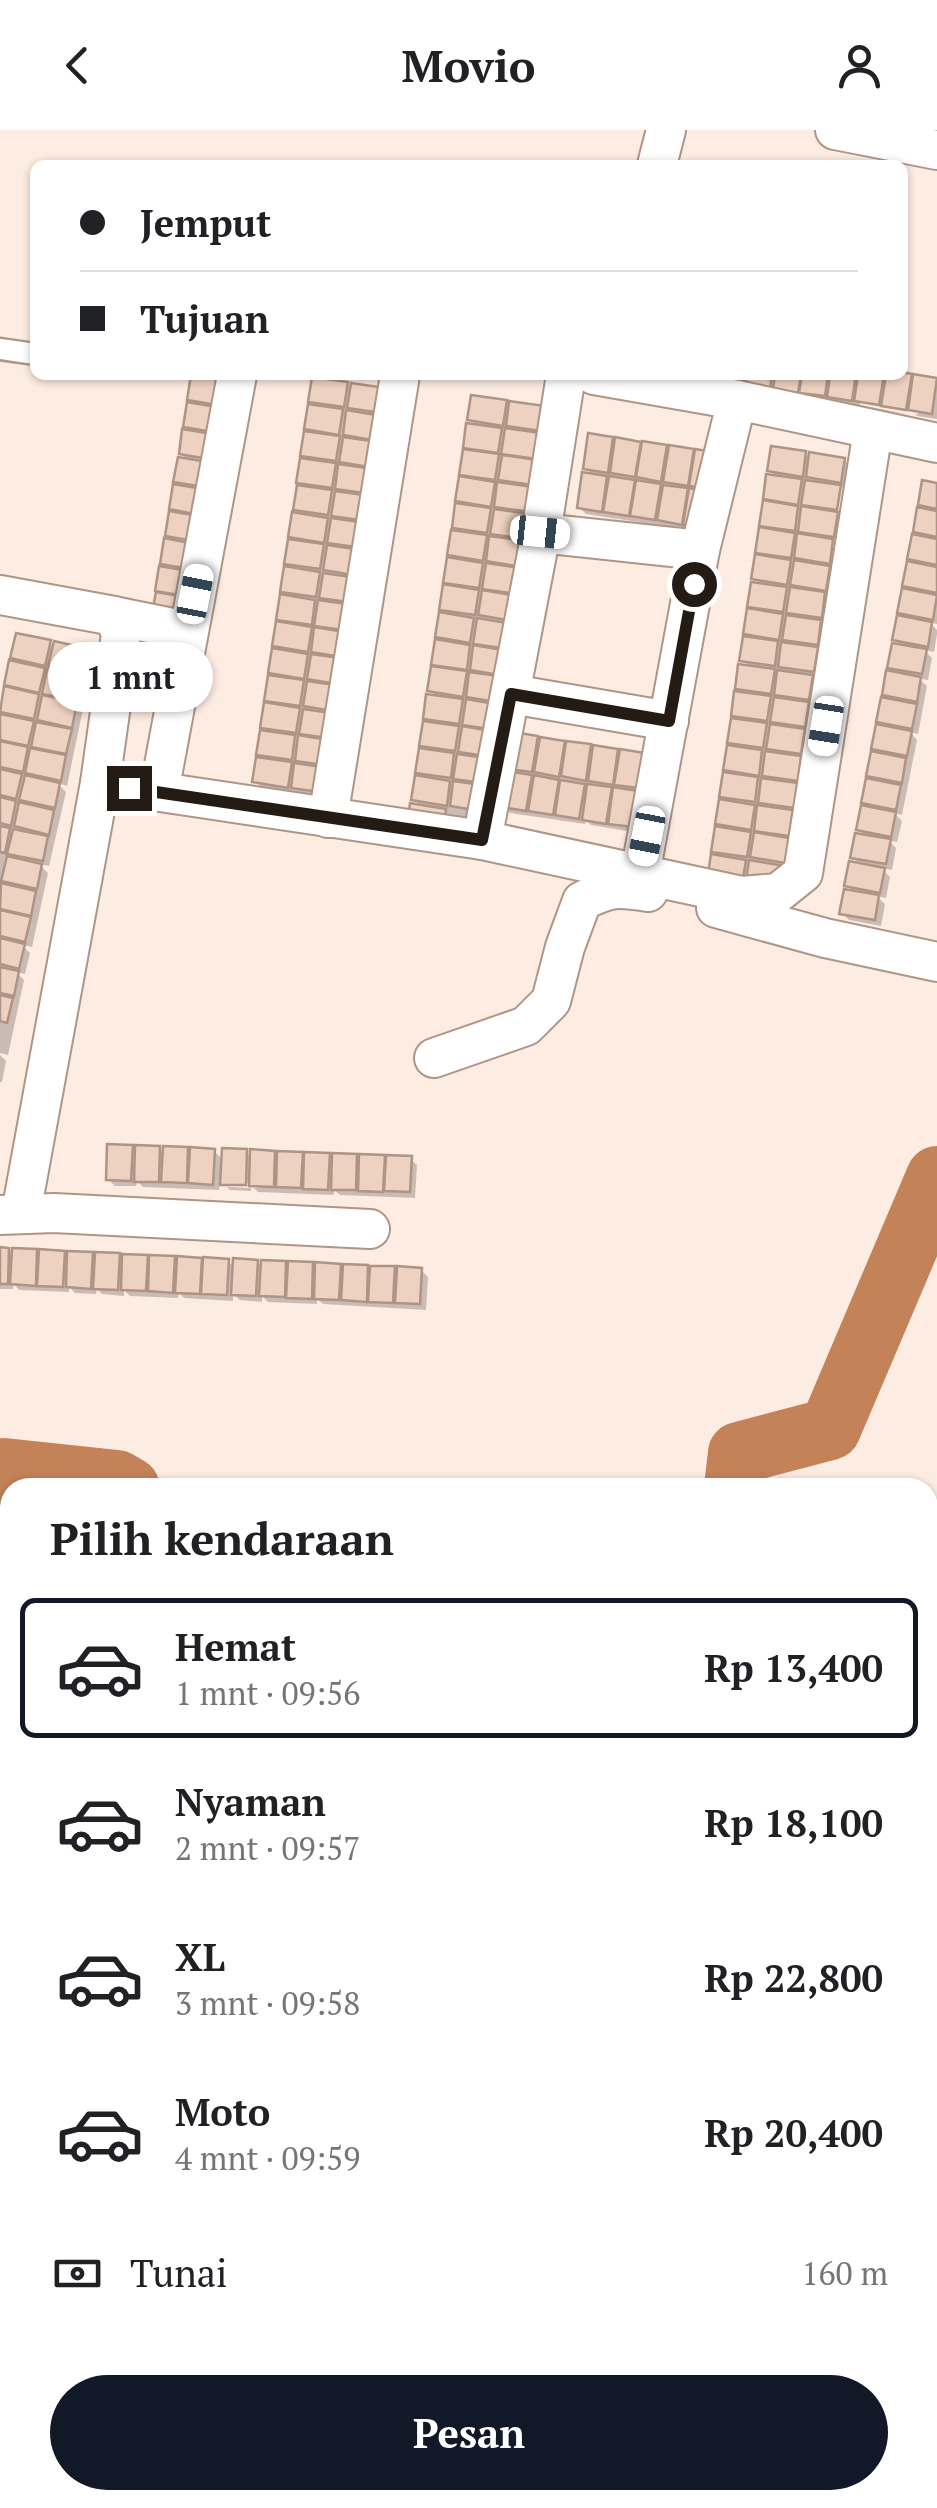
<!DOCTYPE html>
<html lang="id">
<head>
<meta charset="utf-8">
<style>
  :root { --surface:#fff; --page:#f2f2f2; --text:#202124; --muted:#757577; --line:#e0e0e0; --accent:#111827 }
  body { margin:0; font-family:"PT Serif",serif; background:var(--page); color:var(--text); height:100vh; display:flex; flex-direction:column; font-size:38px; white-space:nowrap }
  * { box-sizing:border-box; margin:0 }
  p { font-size:32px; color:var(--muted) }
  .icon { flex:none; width:55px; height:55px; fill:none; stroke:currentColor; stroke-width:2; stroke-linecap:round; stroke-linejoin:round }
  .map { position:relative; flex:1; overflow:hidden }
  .details { position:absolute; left:0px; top:1348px; width:938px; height:1032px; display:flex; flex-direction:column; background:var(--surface); border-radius:30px 30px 0 0; box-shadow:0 2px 8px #0004 }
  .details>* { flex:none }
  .banner { position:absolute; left:30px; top:30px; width:878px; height:220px; border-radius:15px; box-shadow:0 2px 8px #0004; display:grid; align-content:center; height:220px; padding:0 50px; background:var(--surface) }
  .end { position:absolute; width:45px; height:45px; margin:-22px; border:12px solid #241b15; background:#fff; box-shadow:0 0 0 5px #fff }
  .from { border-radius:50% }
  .bubble { position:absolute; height:70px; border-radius:35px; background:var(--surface); box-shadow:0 2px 8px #0004; font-size:32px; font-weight:800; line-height:70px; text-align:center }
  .car { position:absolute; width:30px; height:60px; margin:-30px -15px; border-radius:12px; box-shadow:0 0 8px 2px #0007; background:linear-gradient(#fff 24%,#345 0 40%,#fff 0 76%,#345 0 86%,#fff 0) }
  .banner b { display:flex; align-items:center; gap:35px; height:95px; font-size:38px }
  .banner b+b { border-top:2px solid var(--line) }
  .banner i { width:25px; height:25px; background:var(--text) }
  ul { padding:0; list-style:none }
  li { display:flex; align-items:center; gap:30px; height:140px; margin:0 20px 15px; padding:0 30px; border:5px solid transparent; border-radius:15px }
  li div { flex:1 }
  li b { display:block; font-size:38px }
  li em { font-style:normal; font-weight:800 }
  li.current { border-color:var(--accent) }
  li>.icon { width:90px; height:90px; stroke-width:1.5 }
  h2 { padding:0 50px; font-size:45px; line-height:120px }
  .pay { display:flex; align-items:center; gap:25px; height:110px; padding:0 50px; font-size:38px }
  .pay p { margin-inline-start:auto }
  .button { display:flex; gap:20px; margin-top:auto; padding:20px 50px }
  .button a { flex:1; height:115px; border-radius:60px; background:var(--accent); color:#fff; font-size:40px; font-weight:800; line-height:115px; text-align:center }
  header { display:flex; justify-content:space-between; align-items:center; height:130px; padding:0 50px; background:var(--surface); font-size:45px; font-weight:800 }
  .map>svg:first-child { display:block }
  .shadow { fill:#0003; fill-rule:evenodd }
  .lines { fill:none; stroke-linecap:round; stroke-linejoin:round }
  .river { stroke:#c48259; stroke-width:62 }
  .building { fill:#eed2c1; stroke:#ae9485; stroke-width:2.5 }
  .service-casing { stroke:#af9586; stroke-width:25 }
  .minor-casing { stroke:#af9586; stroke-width:42 }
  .service { stroke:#fff; stroke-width:20 }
  .minor { stroke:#fff; stroke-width:38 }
  .route { stroke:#241b15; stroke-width:12 }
</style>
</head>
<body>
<header><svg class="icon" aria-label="back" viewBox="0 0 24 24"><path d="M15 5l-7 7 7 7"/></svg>Movio<svg class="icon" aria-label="person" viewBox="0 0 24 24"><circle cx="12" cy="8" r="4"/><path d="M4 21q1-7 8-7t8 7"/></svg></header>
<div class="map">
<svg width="937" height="2378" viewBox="0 0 937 2378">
  <rect width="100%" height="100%" fill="#fdece2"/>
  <g class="shadow">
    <polygon points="198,245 235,245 193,499 154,487 171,384 179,386 172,378 180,330 189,332 181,323 193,303 186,296 193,248 202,249"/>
    <polygon points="672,245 902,245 937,250 937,289 917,286 915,284 918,284 918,279 860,270 860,275 912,285 836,273 831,268 830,272 782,264 777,258 776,263"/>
    <polygon points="346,254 352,260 385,260 335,647 297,684 255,652 262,603 270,604 263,597 282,467 291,469 283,461 294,440 287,433 294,385 303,386 295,379 310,277 318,278 311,271"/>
    <polygon points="505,272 511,278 544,278 487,714 422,678 414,669 425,649 418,642 425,594 433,595 426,588 437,568 430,560 441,485 449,486 442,479 449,430 457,431 450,424 469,295 477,297 470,289"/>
    <polygon points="612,309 617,314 618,310 719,326 709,403 586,384 579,377 594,346 585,338"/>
    <path d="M805 324 811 330H844L851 336 847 358 839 357 841 359H838L813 527 818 528 820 548 810 546 818 554 803 656 796 655 803 662 791 738 748 760 713 721 721 672 729 673 722 666 729 618 737 619 730 612 740 537 750 538 742 530 753 454 761 456 754 448 768 346 777 348 769 340ZM764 672 798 677 797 682 764 677Z"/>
    <polygon points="924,353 937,356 937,494 930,493 937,500 937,504 934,522 924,520 932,528 928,550 918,548 927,556 918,604 910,602 917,610 902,685 894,683 902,691 897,712 888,710 896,718 892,740 881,738 890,747 886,768 876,766 885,774 881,796 849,790 842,783 856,764 847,755 861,736 853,727 867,708 858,699 888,543 897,545 889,537 903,517 894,509 904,461 913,463 905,455"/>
    <polygon points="843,360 846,364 819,520"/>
    <polygon points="49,513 55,518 88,522 94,528 90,549 80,547 88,555 67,656 57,653 66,662 49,736 39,734 48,743 32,817 22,815 30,823 25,844 16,842 24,850 8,925 0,923 0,586 11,533 21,535 13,527"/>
    <polygon points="536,608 541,613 542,610 644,625 639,703 591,695 586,690 585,694 510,683 504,676 517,645 510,638"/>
    <polygon points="0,925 6,931 2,952 0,952"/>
    <polygon points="132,1017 137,1023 159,1019 165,1024 187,1020 192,1025 214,1021 224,1031 246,1022 252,1028 274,1023 280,1029 280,1023 356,1027 362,1032 362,1027 410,1029 417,1035 415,1068 340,1065 334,1060 334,1065 258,1062 254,1058 258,1058 258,1053 226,1052 226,1057 220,1050 219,1060 143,1057 137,1051 136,1056 115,1056 108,1049"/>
    <polygon points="227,1057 251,1058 251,1061 230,1060"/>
    <polygon points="0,1120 8,1120 14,1126 36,1122 41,1127 63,1123 70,1129 92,1125 97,1130 97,1125 173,1129 179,1134 179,1129 228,1131 235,1138 257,1132 263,1138 285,1133 290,1139 291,1134 367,1138 372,1143 373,1138 421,1140 428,1147 426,1180 323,1174 317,1169 317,1174 268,1172 262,1166 262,1172 240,1170 233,1164 233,1171 184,1168 179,1163 178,1168 130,1166 124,1160 124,1166 102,1164 97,1159 96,1164 75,1163 69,1157 69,1162 19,1160 14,1154 13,1159 0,1159"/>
  </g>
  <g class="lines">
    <g class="river">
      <polyline points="0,1344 4,1339 117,1351 129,1358"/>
      <polyline points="735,1358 739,1323 830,1299 937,1047"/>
    </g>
  </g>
  <g class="building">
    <polygon points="902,242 912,244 906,280 881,276 886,245 902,245"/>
    <polygon points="913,244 937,248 932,284 908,280"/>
    <polygon points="191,245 227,251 223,276 187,270"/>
    <polygon points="747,245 772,245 770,258 746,254"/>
    <polygon points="775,245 801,245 798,263 773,258"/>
    <polygon points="802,245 828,245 825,266 799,263"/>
    <polygon points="830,245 856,245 852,271 827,267"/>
    <polygon points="858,245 884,245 879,275 854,271"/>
    <polygon points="312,247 348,252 344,277 308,272"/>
    <polygon points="351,253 386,258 382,283 347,278"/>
    <polygon points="471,265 507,270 503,296 467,290"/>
    <polygon points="509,271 545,276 541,301 506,296"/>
    <polygon points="187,272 223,278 219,303 183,297"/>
    <polygon points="308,274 343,279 339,305 304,299"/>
    <polygon points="346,280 382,286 378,311 343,305"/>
    <polygon points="466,293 502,298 498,323 463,318"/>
    <polygon points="505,298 541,303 537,329 501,324"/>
    <polygon points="182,299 219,305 214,330 179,324"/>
    <polygon points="304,301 340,306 336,331 300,326"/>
    <polygon points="588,303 613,307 608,343 583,339"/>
    <polygon points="343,307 378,312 375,338 339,332"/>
    <polygon points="615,307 641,312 635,347 610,343"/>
    <polygon points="642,311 667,315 661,352 636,347"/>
    <polygon points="669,315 694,319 688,356 663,352"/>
    <polygon points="771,316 806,321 803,347 767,341"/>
    <polygon points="463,319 499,324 495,350 459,345"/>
    <polygon points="695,319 720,323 715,359 689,356"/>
    <polygon points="809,322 845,328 841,353 806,347"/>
    <polygon points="502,325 537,330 533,355 498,350"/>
    <polygon points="178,327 213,333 210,358 173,352"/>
    <polygon points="300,328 336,333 332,358 296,353"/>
    <polygon points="338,334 374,339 371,364 335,359"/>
    <polygon points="582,342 607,346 602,382 577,378"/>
    <polygon points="766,344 802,349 798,375 763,369"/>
    <polygon points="459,346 495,352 491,377 455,371"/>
    <polygon points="609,346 635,350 629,386 603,382"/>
    <polygon points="636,350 661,354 655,390 630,386"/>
    <polygon points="805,350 841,355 837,380 801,375"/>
    <polygon points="922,350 937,353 937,379 918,375"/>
    <polygon points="497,352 533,357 530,382 494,377"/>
    <polygon points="173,354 209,360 205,386 169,379"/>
    <polygon points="297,355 332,360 328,385 293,380"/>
    <polygon points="663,355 688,358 682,395 657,390"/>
    <polygon points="689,358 709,362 703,398 683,395"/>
    <polygon points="335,361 371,366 367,391 331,386"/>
    <polygon points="763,370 798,376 795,401 759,396"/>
    <polygon points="455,373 491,378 487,403 452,398"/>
    <polygon points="801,376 838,382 834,407 798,402"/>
    <polygon points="917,377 937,381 937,407 913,402"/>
    <polygon points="494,379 530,384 526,409 490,404"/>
    <polygon points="169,381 204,387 200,412 165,406"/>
    <polygon points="292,382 328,388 324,413 288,407"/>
    <polygon points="331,388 367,393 363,418 327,413"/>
    <polygon points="759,397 795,403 791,428 755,423"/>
    <polygon points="451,400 487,405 483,431 447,425"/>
    <polygon points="797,403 833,409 830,434 794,428"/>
    <polygon points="912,404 937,409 937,435 907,429"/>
    <polygon points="489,406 526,411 522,437 486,431"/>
    <polygon points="164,408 200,415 196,440 160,434"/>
    <polygon points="288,409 324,414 320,439 284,434"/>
    <polygon points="327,415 362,420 359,446 323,440"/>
    <polygon points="755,424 791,430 787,455 751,449"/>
    <polygon points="447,427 483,433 479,458 443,453"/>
    <polygon points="794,430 830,436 826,461 790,455"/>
    <polygon points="907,431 937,437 937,463 902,456"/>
    <polygon points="486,433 521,438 518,464 482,459"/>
    <polygon points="159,436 195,442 191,467 155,461"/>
    <polygon points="284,436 320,442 316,467 280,462"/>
    <polygon points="323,443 358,448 355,473 319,468"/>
    <polygon points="751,452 787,457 783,482 747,477"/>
    <polygon points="443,454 479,460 475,485 439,480"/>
    <polygon points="790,457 825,462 822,488 786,483"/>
    <polygon points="902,458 937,465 933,490 897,483"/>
    <polygon points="482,460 517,466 513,491 478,485"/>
    <polygon points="156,462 191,468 187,494 151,488"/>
    <polygon points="280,464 315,470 312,495 276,490"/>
    <polygon points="318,470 354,475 351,501 314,496"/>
    <polygon points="747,478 783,484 779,510 743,504"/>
    <polygon points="439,482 474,488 470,513 435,507"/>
    <polygon points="786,485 821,490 818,515 782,510"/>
    <polygon points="897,485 932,492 928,517 892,510"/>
    <polygon points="477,488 513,494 510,519 473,514"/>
    <polygon points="276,491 312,497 308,522 272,516"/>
    <polygon points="314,497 350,503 347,528 311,522"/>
    <polygon points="16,503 51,510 45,536 10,528"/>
    <polygon points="743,506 778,511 775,536 739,531"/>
    <polygon points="435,509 470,515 467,540 431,535"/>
    <polygon points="54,511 89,519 83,544 48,536"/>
    <polygon points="781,512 818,517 814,542 778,537"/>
    <polygon points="892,513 927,519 922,544 887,538"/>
    <polygon points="473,515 509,521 505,546 470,540"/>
    <polygon points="272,518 308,524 304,549 268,543"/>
    <polygon points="311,524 347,529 343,555 307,549"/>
    <polygon points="9,530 45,538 39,563 4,555"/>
    <polygon points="738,534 775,539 771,564 735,559"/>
    <polygon points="431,536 467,541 463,567 427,561"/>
    <polygon points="47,539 83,546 77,571 42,564"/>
    <polygon points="777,540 813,545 809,570 774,565"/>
    <polygon points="886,540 921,547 917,572 882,565"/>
    <polygon points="469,542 506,547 502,573 466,567"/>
    <polygon points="268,545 304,550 300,576 264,571"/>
    <polygon points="307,551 342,556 339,582 303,576"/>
    <polygon points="4,556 39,564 34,589 0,582"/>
    <polygon points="734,561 771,566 767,591 731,586"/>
    <polygon points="426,564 463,569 459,594 423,589"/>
    <polygon points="42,565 77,572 72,598 37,590"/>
    <polygon points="774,567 809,572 805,597 770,592"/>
    <polygon points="881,567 917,574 912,599 876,592"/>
    <polygon points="466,569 501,575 497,600 462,595"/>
    <polygon points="264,572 300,578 296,603 260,598"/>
    <polygon points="303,579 338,584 335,609 299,604"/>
    <polygon points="0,584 34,591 28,616 0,610"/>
    <polygon points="731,588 767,593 763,618 727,613"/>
    <polygon points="423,591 459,596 455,621 419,616"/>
    <polygon points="36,592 72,599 66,624 31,617"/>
    <polygon points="770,594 805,599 801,624 766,619"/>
    <polygon points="876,594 912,601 907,626 871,619"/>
    <polygon points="462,596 497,602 493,627 458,622"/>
    <polygon points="260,600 295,605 292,630 256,625"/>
    <polygon points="513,602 538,606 532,642 507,639"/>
    <polygon points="298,605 335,611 331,636 295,631"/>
    <polygon points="540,607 565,611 559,647 534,642"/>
    <polygon points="0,611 28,617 23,642 0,637"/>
    <polygon points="566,611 591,614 586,651 561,646"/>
    <polygon points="593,615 618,619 613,655 588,651"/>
    <polygon points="727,615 762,620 759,646 723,640"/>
    <polygon points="30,618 66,625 61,651 25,643"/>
    <polygon points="419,618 454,623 451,648 415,643"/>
    <polygon points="620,619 645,623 639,658 614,655"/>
    <polygon points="765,621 801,626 798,651 762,646"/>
    <polygon points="871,621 906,628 902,653 866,646"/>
    <polygon points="457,624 493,629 490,654 453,649"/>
    <polygon points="256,627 292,632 288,658 252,652"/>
    <polygon points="294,633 330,638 327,663 291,658"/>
    <polygon points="0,639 22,644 16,669 0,665"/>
    <polygon points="506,641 532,645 526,681 501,677"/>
    <polygon points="723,642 758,647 755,672 719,667"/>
    <polygon points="25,645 60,653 55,678 19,670"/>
    <polygon points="415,645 450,651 447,676 411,670"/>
    <polygon points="534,645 559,650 553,685 528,681"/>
    <polygon points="761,648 798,653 794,678 758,673"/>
    <polygon points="866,648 901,655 896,680 861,673"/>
    <polygon points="560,650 585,654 579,689 555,685"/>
    <polygon points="453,651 489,656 486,682 450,676"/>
    <polygon points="587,654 612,657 606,694 582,690"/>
    <polygon points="613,657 638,661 633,697 608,694"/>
    <polygon points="0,667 16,671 11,696 0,693"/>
    <polygon points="719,669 755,675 751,700 715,694"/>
    <polygon points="19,672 54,680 49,705 14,696"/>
    <polygon points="410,673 446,679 443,704 407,698"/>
    <polygon points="757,675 793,680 789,706 754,701"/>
    <polygon points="861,675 896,682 891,707 856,700"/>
    <polygon points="0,696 10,698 5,723 0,722"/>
    <polygon points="715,696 751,702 747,727 711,722"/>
    <polygon points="13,699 48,706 43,731 7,724"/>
    <polygon points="754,702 789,708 785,733 750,727"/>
    <polygon points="855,703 891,709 886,734 850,728"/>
    <polygon points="711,724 746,730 742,755 707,750"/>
    <polygon points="7,726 42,734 37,759 1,751"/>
    <polygon points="749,730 785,736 782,757 746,751"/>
    <polygon points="849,731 885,738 880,763 844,756"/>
    <polygon points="1,753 36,761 31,786 0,779"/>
    <polygon points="844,759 879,765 875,790 839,784"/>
    <polygon points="0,780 31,787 25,812 0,806"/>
    <polygon points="0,808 25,814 19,839 0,834"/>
    <polygon points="0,837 19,841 14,866 0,863"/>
    <polygon points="0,865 13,868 7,893 0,891"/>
    <polygon points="107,1014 133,1015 131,1051 106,1050"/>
    <polygon points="135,1015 160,1016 159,1052 134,1052"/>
    <polygon points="163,1016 188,1017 187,1053 161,1052"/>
    <polygon points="190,1017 215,1019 213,1055 188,1053"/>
    <polygon points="222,1018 247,1019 246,1055 220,1055"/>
    <polygon points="250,1019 275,1021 274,1057 249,1056"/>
    <polygon points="277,1021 303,1022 301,1058 276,1057"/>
    <polygon points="304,1022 330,1023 328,1060 303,1059"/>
    <polygon points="332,1023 357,1024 356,1060 331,1060"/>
    <polygon points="359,1024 385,1025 383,1062 358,1061"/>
    <polygon points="386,1025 412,1026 410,1062 384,1061"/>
    <polygon points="0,1117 9,1118 8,1154 0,1154"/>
    <polygon points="12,1118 37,1119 36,1156 10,1154"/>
    <polygon points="39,1119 65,1121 63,1157 37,1156"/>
    <polygon points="67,1121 93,1122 91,1159 66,1157"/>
    <polygon points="95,1122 120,1123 118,1160 93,1159"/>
    <polygon points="122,1124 148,1125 146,1161 121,1160"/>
    <polygon points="149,1125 175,1126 173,1163 148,1161"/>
    <polygon points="177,1126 202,1128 200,1164 175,1163"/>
    <polygon points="203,1127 229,1129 227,1165 201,1164"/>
    <polygon points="233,1128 258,1130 256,1166 231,1165"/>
    <polygon points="261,1130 286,1131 285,1167 259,1166"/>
    <polygon points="288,1131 313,1132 312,1169 286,1168"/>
    <polygon points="315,1132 341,1134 339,1170 314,1169"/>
    <polygon points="343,1134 368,1135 367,1172 341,1170"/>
    <polygon points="370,1136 395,1136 393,1173 368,1172"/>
    <polygon points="397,1136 422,1138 420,1174 395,1173"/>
  </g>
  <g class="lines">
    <defs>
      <polyline id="service" points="0,219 35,224"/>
      <g id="minor">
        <polyline points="835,0 937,20"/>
        <polyline points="657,35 666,0"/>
        <polyline points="594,245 737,270 937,313"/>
        <polyline points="541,403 700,420"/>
        <polyline points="0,465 114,486 121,504 100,653 21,1083"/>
        <polyline points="114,486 188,501"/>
        <polyline points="511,564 669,591"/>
        <polyline points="100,653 482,710 742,766 778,763 803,743 873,300"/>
        <polyline points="159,662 237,245"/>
        <polyline points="328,688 400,245"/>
        <polyline points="482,710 541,403 566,245"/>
        <polyline points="640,744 700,420 737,270"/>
        <polyline points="716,778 825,808 937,832"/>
        <path d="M434 928 526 896 551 871 565 817 582 771C610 757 617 757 648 762"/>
        <polyline points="0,1085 54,1083 370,1099"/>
      </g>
    </defs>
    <use href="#service" class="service-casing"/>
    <use href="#minor" class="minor-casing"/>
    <use href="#service" class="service"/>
    <use href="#minor" class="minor"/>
  </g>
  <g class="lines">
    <polyline class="route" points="129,658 482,710 511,564 669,591 694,454"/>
  </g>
</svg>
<i class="end from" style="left:694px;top:454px"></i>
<i class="end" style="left:129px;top:658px"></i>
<div class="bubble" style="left:48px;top:512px;width:165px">1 mnt</div>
<i class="car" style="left:540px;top:402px;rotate:96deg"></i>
<i class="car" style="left:195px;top:464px;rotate:11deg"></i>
<i class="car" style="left:826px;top:596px;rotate:189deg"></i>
<i class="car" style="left:647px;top:706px;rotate:191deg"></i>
<div class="banner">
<b><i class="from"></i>Jemput</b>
<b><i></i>Tujuan</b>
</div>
<section class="details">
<h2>Pilih kendaraan</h2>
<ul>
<li class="current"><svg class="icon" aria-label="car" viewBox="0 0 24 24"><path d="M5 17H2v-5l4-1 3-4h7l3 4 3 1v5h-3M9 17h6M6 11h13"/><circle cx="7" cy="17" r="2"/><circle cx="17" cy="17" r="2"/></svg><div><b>Hemat</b><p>1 mnt · 09:56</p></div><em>Rp 13,400</em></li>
<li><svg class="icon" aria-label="car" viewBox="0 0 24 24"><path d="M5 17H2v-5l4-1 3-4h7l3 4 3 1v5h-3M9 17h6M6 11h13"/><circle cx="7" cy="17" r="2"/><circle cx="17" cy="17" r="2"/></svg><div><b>Nyaman</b><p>2 mnt · 09:57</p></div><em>Rp 18,100</em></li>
<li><svg class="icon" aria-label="car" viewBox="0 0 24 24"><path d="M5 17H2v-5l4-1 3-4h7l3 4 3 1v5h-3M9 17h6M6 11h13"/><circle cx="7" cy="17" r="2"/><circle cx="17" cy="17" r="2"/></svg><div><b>XL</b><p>3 mnt · 09:58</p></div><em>Rp 22,800</em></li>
<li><svg class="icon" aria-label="car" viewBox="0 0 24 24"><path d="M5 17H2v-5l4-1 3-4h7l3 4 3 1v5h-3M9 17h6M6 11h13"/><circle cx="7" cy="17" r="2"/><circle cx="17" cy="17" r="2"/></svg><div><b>Moto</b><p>4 mnt · 09:59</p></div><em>Rp 20,400</em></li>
</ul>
<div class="pay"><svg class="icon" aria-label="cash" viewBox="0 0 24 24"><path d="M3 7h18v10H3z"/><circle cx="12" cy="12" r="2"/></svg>Tunai<p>160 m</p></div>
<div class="button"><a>Pesan</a></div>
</section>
</div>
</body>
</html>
